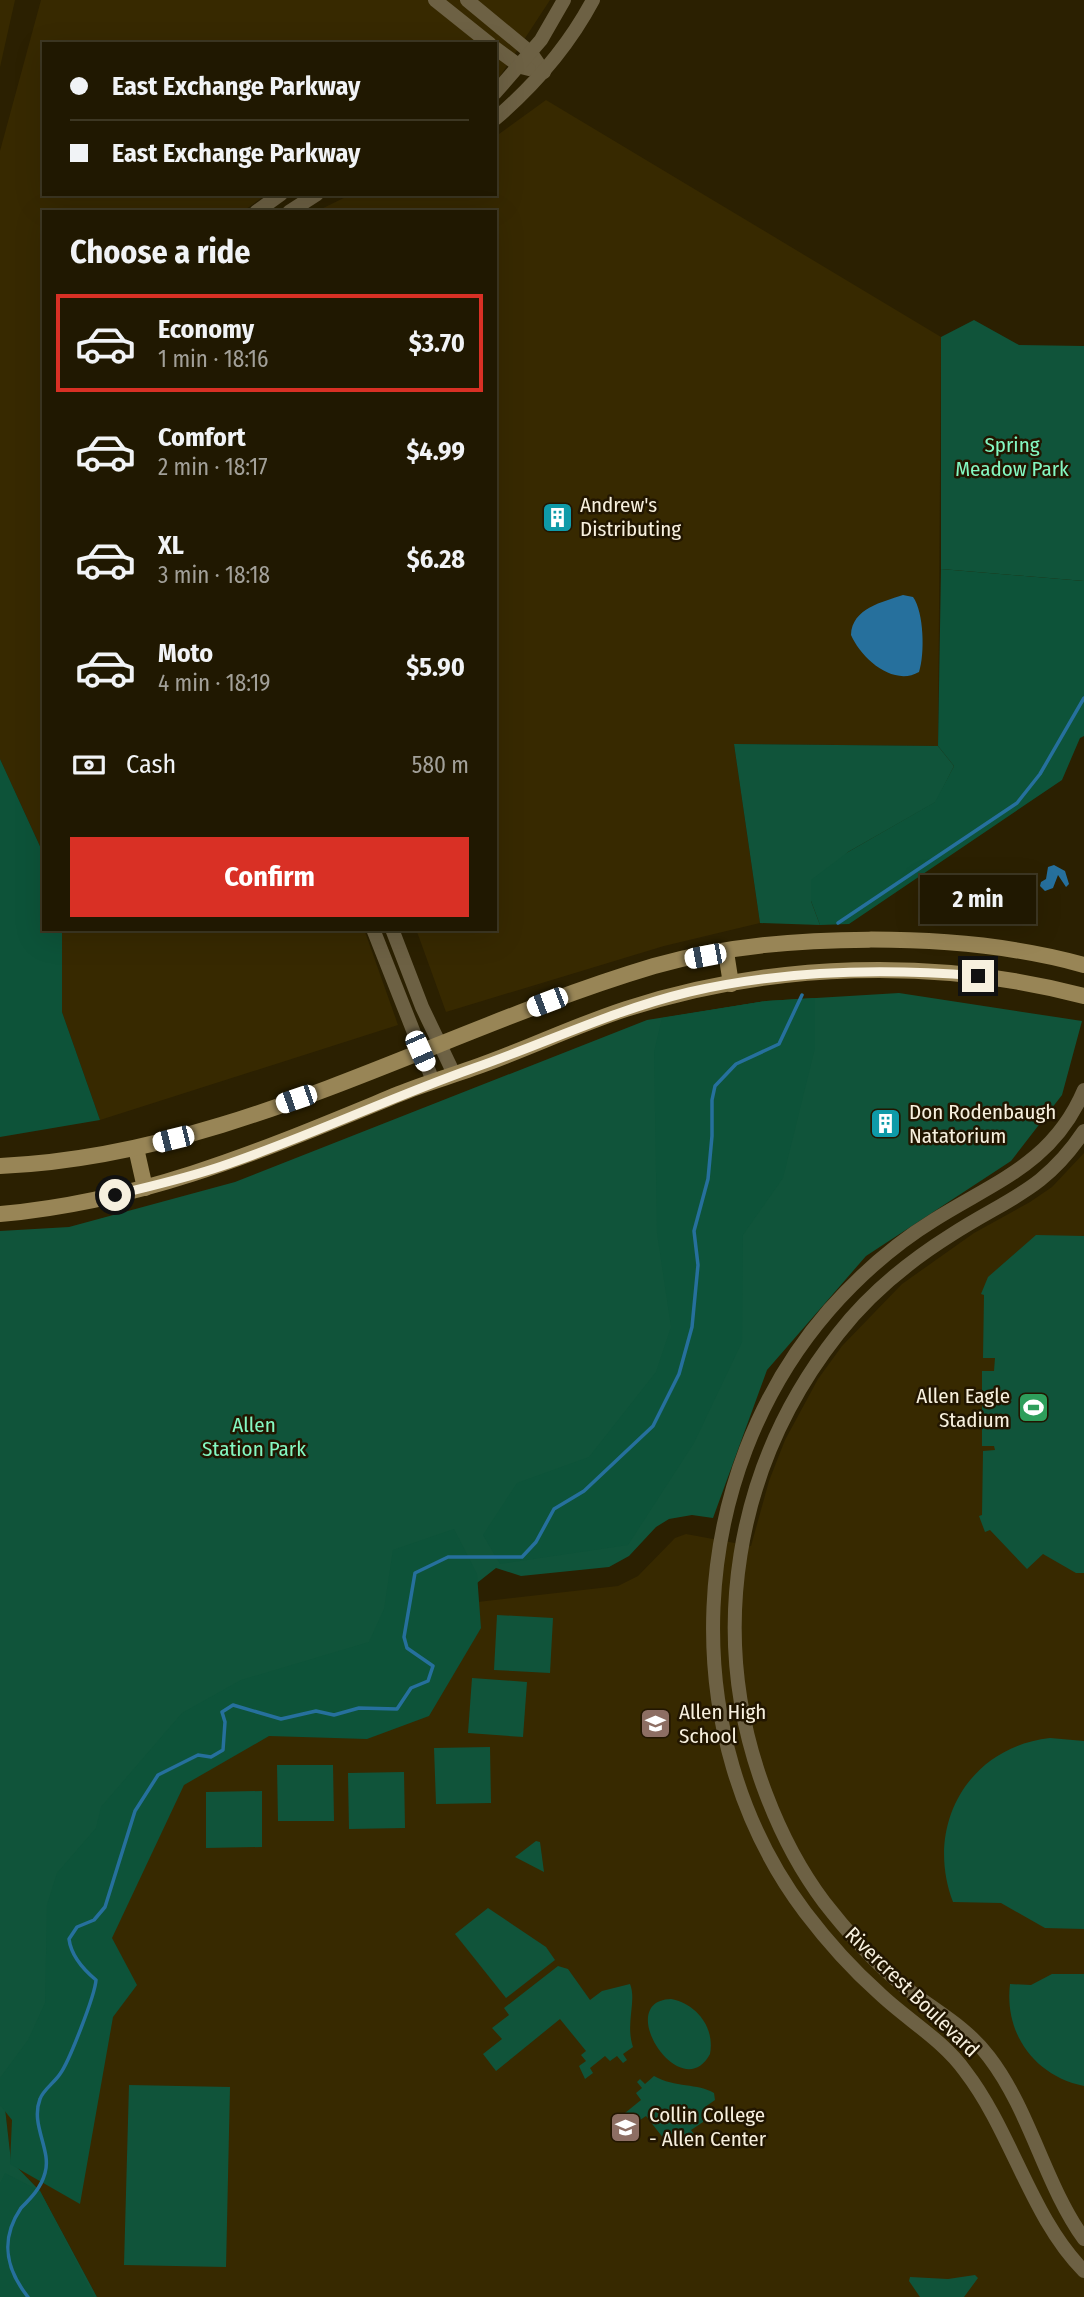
<!DOCTYPE html>
<html lang="en">
<head>
<meta charset="utf-8">
<style>
  :root { --surface:#201801; --page:#28210b; --text:#f1f3f6; --muted:#a2a099; --line:#3d3723; --accent:#d93025 }
  body { margin:0; font-family:"Fira Sans Condensed",sans-serif; background:var(--page); color:var(--text); height:100vh; display:flex; flex-direction:column; font-size:26px; white-space:nowrap }
  * { box-sizing:border-box; margin:0 }
  p { font-size:23px; color:var(--muted) }
  .icon { flex:none; width:38px; height:38px; fill:none; stroke:currentColor; stroke-width:2; stroke-linecap:round; stroke-linejoin:round }
  .map { position:relative; flex:1; overflow:hidden }
  .sheet { position:absolute; left:42px; top:210px; width:455px; height:721px; display:flex; flex-direction:column; background:var(--surface); border-radius:0px; box-shadow:0 7px 28px #0002,0 0 0 2px var(--line) }
  .sheet>* { flex:none }
  .hud { position:absolute; left:42px; top:42px; width:455px; height:154px; border-radius:0px; box-shadow:0 7px 28px #0002,0 0 0 2px var(--line); display:grid; align-content:center; height:154px; padding:0 28px; background:var(--surface) }
  .end { position:absolute; width:32px; height:32px; margin:-16px; border:9px solid #f7f0de; background:#111; box-shadow:0 0 0 4px #111 }
  .from { border-radius:50% }
  .bubble { position:absolute; height:49px; border-radius:0px; background:var(--surface); box-shadow:0 7px 28px #0002,0 0 0 2px var(--line); font-size:23px; font-weight:700; line-height:49px; text-align:center }
  .car { position:absolute; width:21px; height:42px; margin:-21px -10px; border-radius:9px; box-shadow:0 0 5px 2px #0007; background:linear-gradient(#fff 24%,#345 0 40%,#fff 0 76%,#345 0 86%,#fff 0) }
  .hud b { display:flex; align-items:center; gap:24px; height:66px; font-size:26px }
  .hud b+b { border-top:2px solid var(--line) }
  .hud i { width:18px; height:18px; background:var(--text) }
  ul { padding:0; list-style:none }
  li { display:flex; align-items:center; gap:21px; height:98px; margin:0 14px 10px; padding:0 14px; border:4px solid transparent; border-radius:0px }
  li div { flex:1 }
  li b { display:block; font-size:26px }
  li em { font-style:normal; font-weight:700 }
  li.current { border-color:var(--accent) }
  li>.icon { width:63px; height:63px; stroke-width:1.5 }
  h2 { padding:0 28px; font-size:32px; line-height:84px }
  .pay { display:flex; align-items:center; gap:18px; height:77px; padding:0 28px; font-size:26px }
  .pay p { margin-inline-start:auto }
  .cta { display:flex; gap:14px; margin-top:auto; padding:14px 28px }
  .cta a { flex:1; height:80px; border-radius:0px; background:var(--accent); color:#fff; font-size:28px; font-weight:700; line-height:80px; text-align:center }
  .map>svg:first-child { display:block }
  .built { fill:#372900 }
  .green { fill:#10543a }
  .forest { fill:#0d5339 }
  .water { fill:#26709d }
  .lines { fill:none; stroke-linecap:round; stroke-linejoin:round }
  .stream { stroke:#26709d; stroke-width:3.5 }
  .tertiary { stroke:#6d6144; stroke-width:14 }
  .secondary { stroke:#988556; stroke-width:16 }
  .route { stroke:#f7f0de; stroke-width:9 }
  .labels { text-anchor:middle; stroke-width:5; stroke-linejoin:round; paint-order:stroke }
  .park-label { font-size:21px; fill:#84f8c2; stroke:#221600 }
  .poi-label { font-size:21px; fill:#f7f0de; stroke:#221600; text-anchor:start }
  .street-label { font-size:21px; fill:#f7f0de; stroke:#221600 }
</style>
</head>
<body>
<div class="map">
<svg width="1084" height="2297" viewBox="0 0 1084 2297">
  <rect width="100%" height="100%" fill="#2b2001"/>
  <g class="built">
    <polygon points="0,0 15,0 0,67"/>
    <polygon points="41,0 550,0 495,84 495,44 44,44 44,194 267,194 242,212 44,212 44,855 0,759 0,151"/>
    <polygon points="546,100 941,337 938,746 734,744 760,923 664,946 446,1012 416,929 495,929 495,212 315,212 352,194 495,194 495,137"/>
    <polygon points="62,929 364,929 398,1025 100,1120 62,1012"/>
    <polygon points="1084,1153 1084,2297 97,2297 40,2191 11,2161 5,2108 183,1755 460,1604 618,1586 638,1576 675,1538 686,1534 751,1546 769,1481 785,1440 818,1379 842,1346 902,1284 974,1233 1030,1202 1052,1187"/>
  </g>
  <g class="green">
    <polygon points="974,320 1019,345 1084,346 1084,581 941,569 941,337"/>
    <polygon points="734,744 938,746 954,766 936,802 848,852 811,901 820,925 760,923"/>
    <polygon points="899,993 1082,1021 1062,1095 1011,1161 866,1256 767,1370 713,1518 692,1515 669,1519 656,1527 629,1556 609,1567 521,1576 496,1568 373,1665 183,1755 5,2108 11,2161 40,2191 97,2297 0,2297 0,1231 69,1227 235,1182 647,1020 766,1001"/>
    <polygon points="1036,1235 1084,1236 1084,1573 1076,1573 1043,1554 1027,1569 990,1530 985,1532 979,1516 982,1515 983,1451 995,1450 994,1446 982,1446 982,1371 994,1371 995,1358 983,1358 984,1295 981,1294 988,1277"/>
    <polygon points="497,1615 553,1618 550,1673 494,1670"/>
    <polygon points="472,1678 527,1682 523,1737 468,1733"/>
    <path d="M1050 1738 1084 1741V1929L1045 1928 1001 1903 953 1902C924 1826 968 1747 1050 1738Z"/>
    <polygon points="490,1747 491,1803 436,1804 434,1748"/>
    <polygon points="277,1765 333,1765 334,1821 278,1821"/>
    <polygon points="404,1772 405,1828 349,1829 348,1773"/>
    <polygon points="262,1791 262,1847 206,1848 206,1792"/>
    <polygon points="536,1841 540,1842 544,1872 515,1857"/>
    <polygon points="488,1908 546,1947 555,1960 506,1998 455,1934"/>
    <path d="M558 1966 568 1969 590 2000 602 1991 630 1984C637 2001 625 2023 633 2047L623 2054 627 2060 623 2063 617 2056 610 2061 605 2056 590 2068 593 2073 585 2079 579 2066 586 2061 581 2055 586 2051 560 2019 496 2071 483 2054 502 2039 492 2028 509 2015 504 2008Z"/>
    <path d="M1052 1974H1084V2086C1035 2076 1004 2034 1010 1984L1031 1985Z"/>
    <path d="M671 1999C697 2004 715 2028 710 2054 681 2108 612 2001 671 1999Z"/>
    <path d="M654 2076C675 2088 698 2083 714 2093L715 2100 705 2107 703 2122 691 2130 696 2137 664 2139 646 2116 640 2120 635 2115 629 2119 625 2113 641 2100 636 2093 642 2088 637 2082 640 2079 645 2084Z"/>
    <polygon points="129,2085 230,2087 226,2267 124,2265"/>
    <polygon points="975,2275 978,2278 964,2297 920,2297 909,2281 910,2277 948,2279"/>
  </g>
  <g class="forest">
    <polygon points="941,569 1084,581 1084,736 1080,738 1062,780 849,924 820,925 811,901 811,880 848,852 935,802 954,766 938,746"/>
    <polygon points="0,759 44,855 44,929 62,929 62,1012 100,1120 0,1137"/>
    <polygon points="815,998 815,1048 783,1178 743,1235 742,1342 694,1443 628,1545 500,1564 483,1535 517,1483 589,1457 656,1372 671,1327 657,1233 654,1052 662,1018 766,1001"/>
    <polygon points="454,1529 477,1574 481,1628 429,1716 367,1739 269,1736 184,1785 112,1938 137,1985 113,2017 80,2204 10,2164 12,2120 0,2105 0,2078 28,2040 45,2003 47,1905 57,1873 96,1828 101,1807 182,1713 241,1680 369,1642 384,1609 393,1550"/>
    <polygon points="5,2173 40,2191 94,2297 0,2297 0,2183"/>
  </g>
  <g class="water">
    <path d="M903 595 913 597C924 612 925 654 919 672 893 687 861 658 851 635 852 608 883 602 903 595Z"/>
    <polygon points="1054,865 1065,871 1069,884 1066,887 1058,875 1053,888 1045,891 1040,886 1041,882 1046,879 1048,867"/>
  </g>
  <g class="lines">
    <g class="stream">
      <polyline points="838,923 1017,803 1040,774 1084,698"/>
      <path d="M28 2297C5 2268 0 2239 21 2208 31 2198 41 2188 45 2173 52 2150 30 2125 40 2099 43 2090 54 2083 60 2074 69 2062 95 1995 96 1980 84 1970 71 1955 69 1939L77 1927 94 1920 105 1907 135 1811 158 1775 198 1755 211 1757 223 1750 225 1722 222 1712 233 1705 281 1719 316 1711 334 1715 359 1708 397 1709 411 1688 428 1681 433 1666 407 1648 404 1637 415 1573 448 1557H522L536 1542 554 1509 584 1491 653 1426 679 1374 692 1327 698 1265 694 1231 708 1179 712 1136V1100L715 1086 736 1064 779 1044 802 995"/>
    </g>
    <g class="tertiary">
      <polyline points="435,0 490,44"/>
      <polyline points="467,0 531,53 544,72"/>
      <polyline points="495,48 521,67 529,69"/>
      <polyline points="495,93 541,40 564,0"/>
      <path d="M495 119C536 84 568 47 593 0"/>
      <polyline points="256,212 281,194"/>
      <polyline points="289,212 317,194"/>
      <polyline points="373,929 433,1081"/>
      <polyline points="392,929 422,1007 454,1074"/>
      <path d="M1084 1090C1053 1163 996 1181 934 1220 895 1244 859 1276 829 1310 685 1476 673 1736 805 1912 827 1941 852 1969 879 1993 906 2019 943 2040 965 2071 1012 2132 1031 2218 1084 2271"/>
      <path d="M1084 1131C1044 1191 1008 1198 951 1235 908 1262 869 1294 838 1334 734 1466 706 1637 766 1794 780 1831 800 1870 824 1902 845 1929 869 1956 894 1978 925 2006 963 2022 989 2057 1031 2112 1044 2183 1084 2239"/>
    </g>
    <g class="secondary">
      <polyline points="726,952 731,984"/>
      <polyline points="136,1148 145,1188"/>
      <path d="M0 1166C232 1156 436 1031 654 966 776 931 962 931 1084 965"/>
      <path d="M0 1214C146 1201 265 1149 399 1094 423 1084 448 1077 473 1068 525 1050 574 1026 626 1009 772 962 936 957 1084 996"/>
    </g>
  </g>
  <g class="lines">
    <path class="route" d="M115 1195C151 1186 187 1178 222 1166 308 1137 389 1098 474 1068 546 1043 614 1010 689 992 784 970 881 968 978 976"/>
  </g>
  <defs>
    <symbol id="building-square" viewBox="-11 -11 22 22"><rect x="-9" y="-9" width="18" height="18" rx="4" fill="#0f9aa8" stroke="#221600"/><path d="M-4-6H4V6H1V3H-1V6H-4ZM-2.5-4.3h1.7v1.8h-1.7ZM.8-4.3h1.7v1.8H.8ZM-2.5-1h1.7V.8h-1.7ZM.8-1h1.7V.8H.8Z" fill="#fff"/></symbol>
    <symbol id="stadium-square" viewBox="-11 -11 22 22"><rect x="-9" y="-9" width="18" height="18" rx="4" fill="#2e9e5b" stroke="#221600"/><path d="M0-5a6.5 5 0 1 0 0 10a6.5 5 0 1 0 0-10ZM-3.5-1.8h7v3.6h-7Z" fill="#fff"/></symbol>
    <symbol id="school-square" viewBox="-11 -11 22 22"><rect x="-9" y="-9" width="18" height="18" rx="4" fill="#8d6e63" stroke="#221600"/><path d="M0-5L7-2L0 1L-7-2ZM-4 1L0 2.5L4 1V4Q0 6-4 4Z" fill="#fff"/></symbol>
    <symbol id="university-square" viewBox="-11 -11 22 22"><rect x="-9" y="-9" width="18" height="18" rx="4" fill="#8d6e63" stroke="#221600"/><path d="M0-5L7-2L0 1L-7-2ZM-4 1L0 2.5L4 1V4Q0 6-4 4Z" fill="#fff"/></symbol>
  </defs>
  <g fill-rule="evenodd">
    <use href="#building-square" x="540" y="500" width="35" height="35"/>
    <use href="#building-square" x="868" y="1106" width="35" height="35"/>
    <use href="#stadium-square" x="1016" y="1390" width="35" height="35"/>
    <use href="#school-square" x="638" y="1706" width="35" height="35"/>
    <use href="#university-square" x="608" y="2110" width="35" height="35"/>
  </g>
  <g class="labels">
    <g class="park-label">
      <text x="1012" y="452">Spring<tspan x="1012" dy="24">Meadow Park</tspan></text>
      <text x="254" y="1432">Allen<tspan x="254" dy="24">Station Park</tspan></text>
    </g>
    <g class="poi-label">
      <text x="580" y="512">Andrew's<tspan x="580" dy="24">Distributing</tspan></text>
      <text x="909" y="1119">Don Rodenbaugh<tspan x="909" dy="24">Natatorium</tspan></text>
      <text x="1010" y="1403" text-anchor="end">Allen Eagle<tspan x="1010" dy="24">Stadium</tspan></text>
      <text x="679" y="1719">Allen High<tspan x="679" dy="24">School</tspan></text>
      <text x="649" y="2122">Collin College<tspan x="649" dy="24">- Allen Center</tspan></text>
    </g>
    <g class="street-label">
      <text transform="translate(912 1992) rotate(44)" y="7">Rivercrest Boulevard</text>
    </g>
  </g>
</svg>
<i class="end from" style="left:115px;top:1195px"></i>
<i class="end" style="left:978px;top:976px"></i>
<div class="bubble" style="left:920px;top:875px;width:116px">2 min</div>
<i class="car" style="left:705px;top:956px;rotate:259deg"></i>
<i class="car" style="left:547px;top:1002px;rotate:249deg"></i>
<i class="car" style="left:420px;top:1051px;rotate:156deg"></i>
<i class="car" style="left:296px;top:1099px;rotate:251deg"></i>
<i class="car" style="left:173px;top:1139px;rotate:256deg"></i>
<div class="hud">
<b><i class="from"></i>East Exchange Parkway</b>
<b><i></i>East Exchange Parkway</b>
</div>
<section class="sheet">
<h2>Choose a ride</h2>
<ul>
<li class="current"><svg class="icon" aria-label="car" viewBox="0 0 24 24"><path d="M5 17H2v-5l4-1 3-4h7l3 4 3 1v5h-3M9 17h6M6 11h13"/><circle cx="7" cy="17" r="2"/><circle cx="17" cy="17" r="2"/></svg><div><b>Economy</b><p>1 min · 18:16</p></div><em>$3.70</em></li>
<li><svg class="icon" aria-label="car" viewBox="0 0 24 24"><path d="M5 17H2v-5l4-1 3-4h7l3 4 3 1v5h-3M9 17h6M6 11h13"/><circle cx="7" cy="17" r="2"/><circle cx="17" cy="17" r="2"/></svg><div><b>Comfort</b><p>2 min · 18:17</p></div><em>$4.99</em></li>
<li><svg class="icon" aria-label="car" viewBox="0 0 24 24"><path d="M5 17H2v-5l4-1 3-4h7l3 4 3 1v5h-3M9 17h6M6 11h13"/><circle cx="7" cy="17" r="2"/><circle cx="17" cy="17" r="2"/></svg><div><b>XL</b><p>3 min · 18:18</p></div><em>$6.28</em></li>
<li><svg class="icon" aria-label="car" viewBox="0 0 24 24"><path d="M5 17H2v-5l4-1 3-4h7l3 4 3 1v5h-3M9 17h6M6 11h13"/><circle cx="7" cy="17" r="2"/><circle cx="17" cy="17" r="2"/></svg><div><b>Moto</b><p>4 min · 18:19</p></div><em>$5.90</em></li>
</ul>
<div class="pay"><svg class="icon" aria-label="cash" viewBox="0 0 24 24"><path d="M3 7h18v10H3z"/><circle cx="12" cy="12" r="2"/></svg>Cash<p>580 m</p></div>
<div class="cta"><a>Confirm</a></div>
</section>
</div>
</body>
</html>
